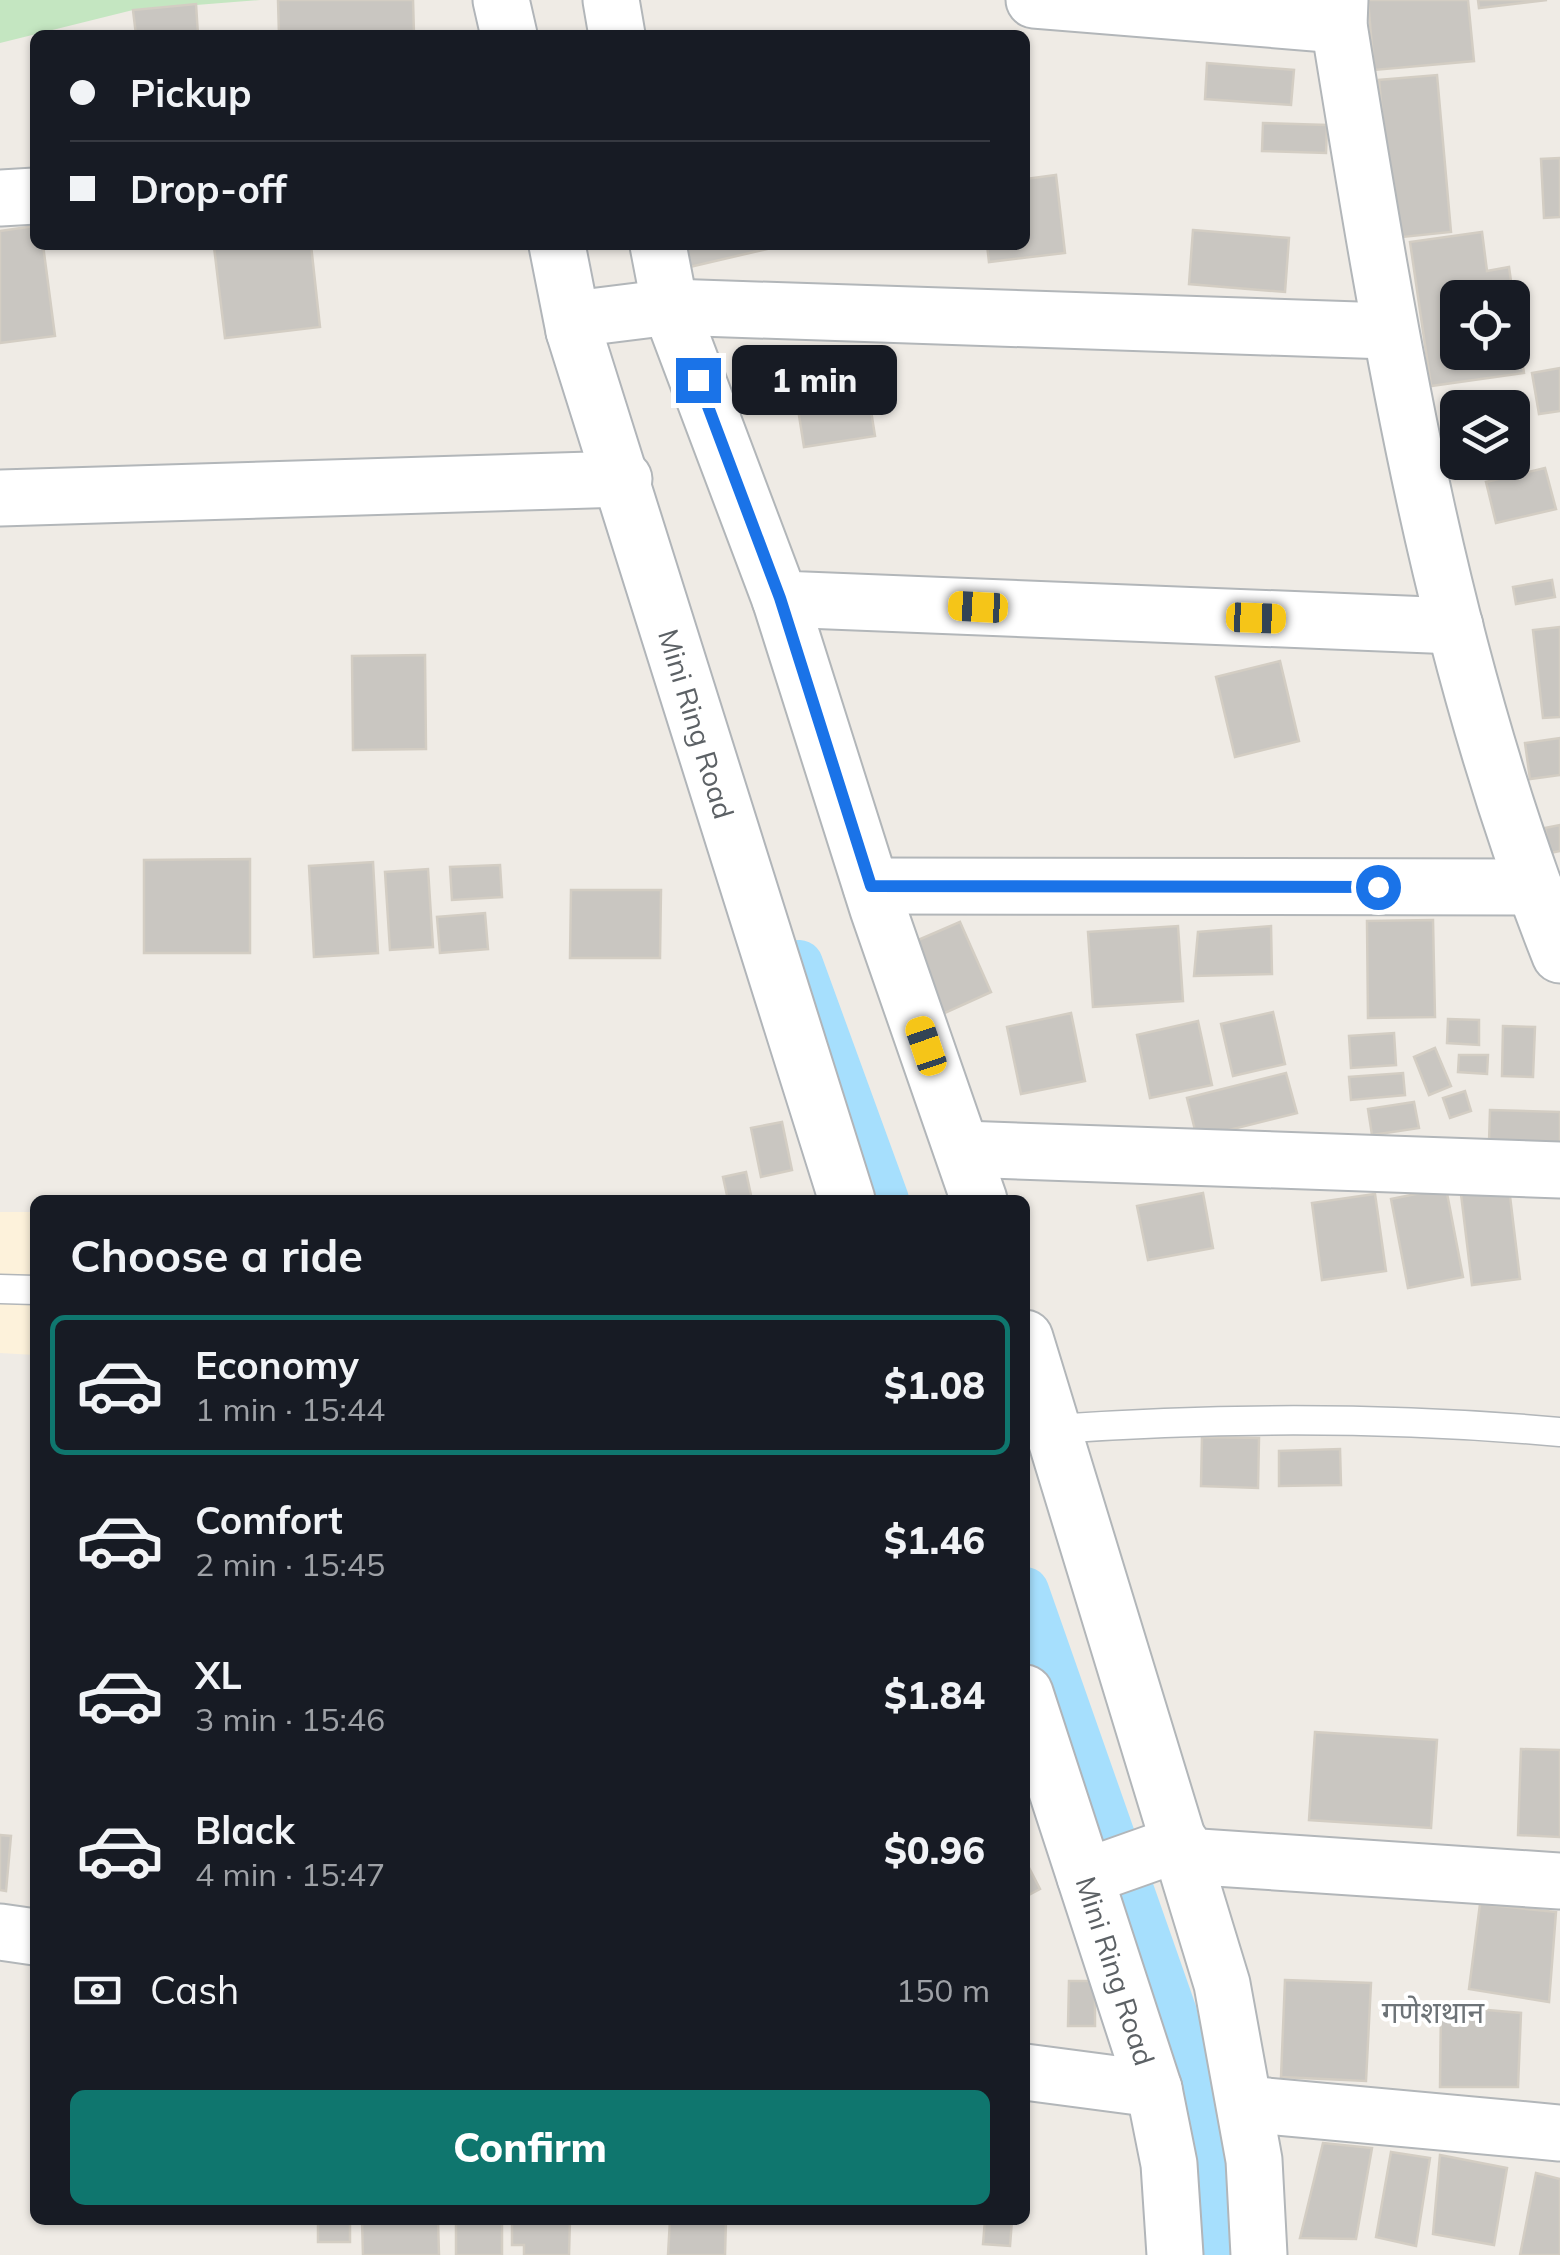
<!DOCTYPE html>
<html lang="en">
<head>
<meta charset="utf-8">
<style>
  :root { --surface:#171b24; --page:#242831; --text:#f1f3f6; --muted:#9ea1a6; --line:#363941; --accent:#0f766e }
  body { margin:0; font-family:Mulish,"Noto Sans Devanagari",sans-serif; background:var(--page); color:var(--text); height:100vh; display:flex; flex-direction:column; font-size:38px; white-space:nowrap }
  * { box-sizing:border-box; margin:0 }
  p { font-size:32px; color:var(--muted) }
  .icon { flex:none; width:55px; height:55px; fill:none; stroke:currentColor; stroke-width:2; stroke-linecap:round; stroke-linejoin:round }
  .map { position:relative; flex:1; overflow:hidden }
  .drawer { position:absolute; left:30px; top:1195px; width:1000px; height:1030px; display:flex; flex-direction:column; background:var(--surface); border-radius:15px; box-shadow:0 2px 8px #0004 }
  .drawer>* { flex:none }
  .top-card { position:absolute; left:30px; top:30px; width:1000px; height:220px; border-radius:15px; box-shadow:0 2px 8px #0004; display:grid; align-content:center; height:220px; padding:0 40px; background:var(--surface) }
  .buttons { position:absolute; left:1440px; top:280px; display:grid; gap:20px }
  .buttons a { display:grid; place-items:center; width:90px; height:90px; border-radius:15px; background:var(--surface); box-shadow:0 2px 8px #0004; font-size:50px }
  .end { position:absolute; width:45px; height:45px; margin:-22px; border:12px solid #1a73e8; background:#fff; box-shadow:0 0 0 5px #fff }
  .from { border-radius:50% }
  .bubble { position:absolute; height:70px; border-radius:15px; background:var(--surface); box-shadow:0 2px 8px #0004; font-size:32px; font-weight:800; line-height:70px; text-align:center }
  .car { position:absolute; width:30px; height:60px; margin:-30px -15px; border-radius:12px; box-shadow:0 0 8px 2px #0007; background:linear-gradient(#f5c518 24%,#345 0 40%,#f5c518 0 76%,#345 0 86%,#f5c518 0) }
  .top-card b { display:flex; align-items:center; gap:35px; height:95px; font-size:38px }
  .top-card b+b { border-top:2px solid var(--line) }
  .top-card i { width:25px; height:25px; background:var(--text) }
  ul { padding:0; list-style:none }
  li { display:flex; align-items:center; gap:30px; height:140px; margin:0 20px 15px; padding:0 20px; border:5px solid transparent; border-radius:15px }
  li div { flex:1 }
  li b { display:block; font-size:38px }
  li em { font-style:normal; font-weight:800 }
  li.active { border-color:var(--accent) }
  li>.icon { width:90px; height:90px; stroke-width:1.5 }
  h2 { padding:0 40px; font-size:45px; line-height:120px }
  .pay { display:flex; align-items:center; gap:25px; height:110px; padding:0 40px; font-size:38px }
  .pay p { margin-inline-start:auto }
  .cta { display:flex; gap:20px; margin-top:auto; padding:20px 40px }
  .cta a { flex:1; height:115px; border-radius:15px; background:var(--accent); color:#fff; font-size:40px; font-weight:800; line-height:115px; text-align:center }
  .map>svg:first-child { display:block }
  .commercial { fill:#fdf2db }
  .green { fill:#c4e6c1 }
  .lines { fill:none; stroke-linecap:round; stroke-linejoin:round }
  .canal { stroke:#a6dffd; stroke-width:48 }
  .building { fill:#c9c6c1; stroke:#d3cdc3; stroke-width:2.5; fill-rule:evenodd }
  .lane-casing { stroke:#b2b6b9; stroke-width:31 }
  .street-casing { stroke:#b2b6b9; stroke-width:59 }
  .secondary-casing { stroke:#b1b5b9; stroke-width:59 }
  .lane { stroke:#fff; stroke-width:28 }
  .street { stroke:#fff; stroke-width:55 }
  .secondary { stroke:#fff; stroke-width:55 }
  .route { stroke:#1a73e8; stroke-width:12 }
  .labels { text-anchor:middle; stroke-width:8; stroke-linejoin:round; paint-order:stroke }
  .street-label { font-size:28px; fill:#5c6165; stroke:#fff }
  .neighbourhood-label { font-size:30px; fill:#6d7377; stroke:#fff }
</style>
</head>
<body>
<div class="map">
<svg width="1560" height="2255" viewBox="0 0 1560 2255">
  <rect width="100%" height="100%" fill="#efebe5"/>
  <polygon class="commercial" points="0,1212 35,1212 35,1355 0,1353"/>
  <polygon class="green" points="0,0 260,0 133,10 0,43"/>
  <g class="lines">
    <g class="canal">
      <polyline points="799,964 885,1200"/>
      <polyline points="1025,1591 1173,2013 1209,2176 1212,2255"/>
    </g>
  </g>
  <g class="building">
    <polygon points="278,0 413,0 414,35 279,35"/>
    <polygon points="1368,0 1468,0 1474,61 1374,70"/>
    <polygon points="1478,0 1547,0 1479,8"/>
    <polygon points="196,4 198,35 136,35 133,10"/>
    <polygon points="1207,63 1294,70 1291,105 1205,99"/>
    <polygon points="1437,75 1451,232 1393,238 1379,80"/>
    <polygon points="1263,123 1327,125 1326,153 1262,151"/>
    <polygon points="1560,158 1560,217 1544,218 1541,159"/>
    <polygon points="1056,175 1065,253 989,262 987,245 1025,245 1025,179"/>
    <polygon points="35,226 35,245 43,245 55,336 0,343 0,231"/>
    <polygon points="1193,230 1289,238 1285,292 1189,284"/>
    <path d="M1482 232 1487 271 1509 267 1524 373 1431 386 1410 242ZM1458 298H1512V352H1458Z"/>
    <polygon points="231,245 311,245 320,327 225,338 214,247"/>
    <polygon points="671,245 770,245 771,248 677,270"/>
    <polygon points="861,347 875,436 804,447 790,358"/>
    <polygon points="1560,368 1560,411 1539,414 1532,373"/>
    <polygon points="1512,428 1517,428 1522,463 1460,471 1458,462 1512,462"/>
    <polygon points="1545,468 1556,509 1496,523 1486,482"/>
    <polygon points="1552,580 1555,597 1516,604 1513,587"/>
    <polygon points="1560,627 1560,717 1543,718 1533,630"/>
    <polygon points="425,655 426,749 353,750 352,656"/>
    <polygon points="1280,661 1299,741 1235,757 1216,677"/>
    <polygon points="1560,738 1560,775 1530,779 1525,743"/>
    <polygon points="1560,825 1560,851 1550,853 1545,828"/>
    <polygon points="250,859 250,953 144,953 144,860"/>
    <polygon points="373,862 378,953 314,957 309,866"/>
    <polygon points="500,865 502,897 452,900 450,867"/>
    <polygon points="428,869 433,947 390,950 385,872"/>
    <polygon points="571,890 661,890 660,958 570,958"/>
    <polygon points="485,913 488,949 440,953 437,917"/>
    <polygon points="1433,920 1435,1017 1368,1018 1367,921"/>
    <polygon points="960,922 991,992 927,1021 895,950"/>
    <polygon points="1178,926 1183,1001 1093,1007 1088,932"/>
    <polygon points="1271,926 1272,974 1194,976 1198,932"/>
    <polygon points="1273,1012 1285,1064 1233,1076 1221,1024"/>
    <polygon points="1071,1013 1085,1081 1021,1094 1007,1027"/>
    <polygon points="1448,1019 1479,1020 1479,1045 1447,1043"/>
    <polygon points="1198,1021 1212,1085 1150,1098 1137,1035"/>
    <polygon points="1503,1026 1535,1027 1533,1077 1502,1076"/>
    <polygon points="1394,1033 1396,1065 1351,1068 1349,1036"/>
    <polygon points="1435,1048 1451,1086 1429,1095 1414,1057"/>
    <polygon points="1459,1055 1488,1055 1487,1074 1458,1072"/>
    <polygon points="1286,1073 1297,1113 1197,1138 1187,1098"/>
    <polygon points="1403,1073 1405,1095 1351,1100 1349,1077"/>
    <polygon points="1465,1091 1471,1111 1450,1118 1443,1098"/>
    <polygon points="1414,1102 1419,1128 1372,1135 1368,1109"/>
    <polygon points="1490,1110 1560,1112 1560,1145 1489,1143"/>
    <polygon points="782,1122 792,1170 761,1177 751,1128"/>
    <polygon points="746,1172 752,1200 728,1200 723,1177"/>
    <polygon points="1446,1188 1463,1277 1408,1288 1391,1199"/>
    <polygon points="1509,1188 1520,1279 1472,1285 1461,1194"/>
    <polygon points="1203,1193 1213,1248 1148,1260 1137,1206"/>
    <polygon points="1375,1194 1386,1271 1322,1280 1312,1203"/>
    <polygon points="1202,1437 1259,1438 1258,1488 1201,1486"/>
    <polygon points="1340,1449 1341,1485 1279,1486 1279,1451"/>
    <polygon points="1315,1732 1437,1740 1431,1828 1309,1820"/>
    <polygon points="1521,1749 1560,1750 1560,1837 1518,1835"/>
    <polygon points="0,1835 11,1836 6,1891 0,1890"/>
    <polygon points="1025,1860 1040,1889 1025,1897"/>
    <polygon points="1480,1904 1556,1912 1549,2002 1469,1989"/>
    <polygon points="1285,1980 1371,1983 1366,2081 1281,2077"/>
    <polygon points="1069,1981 1095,1981 1095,2026 1068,2026"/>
    <polygon points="1441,2006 1521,2013 1518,2087 1440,2087"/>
    <polygon points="1323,2143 1372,2148 1356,2239 1300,2238"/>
    <polygon points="1391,2152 1430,2158 1416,2246 1376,2237"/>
    <polygon points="1440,2155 1507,2168 1494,2245 1433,2234"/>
    <polygon points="1536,2173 1560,2179 1560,2255 1520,2255"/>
    <rect x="318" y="2220" width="32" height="22"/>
    <polygon points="362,2220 438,2220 439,2255 363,2255"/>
    <rect x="456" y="2220" width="46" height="35"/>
    <polygon points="512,2220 570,2220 569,2255 524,2255 524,2245 512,2245"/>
    <polygon points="670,2220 726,2220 725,2255 668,2255"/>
    <polygon points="985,2220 1012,2220 1010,2246 983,2244"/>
  </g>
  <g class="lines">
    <defs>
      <g id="lane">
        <polyline points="0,1289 35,1290"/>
        <path d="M1055 1429C1223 1417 1393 1417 1560 1432"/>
      </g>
      <g id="street">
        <polyline points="611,0 617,35"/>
        <polyline points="1034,0 1339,25"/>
        <path d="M1340 0 1339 25C1390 339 1441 657 1560 955"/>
        <polyline points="0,198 35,196"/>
        <polyline points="658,245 670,307 780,599 1455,626"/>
        <polyline points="574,331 582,318 670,307 1388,331"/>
        <polyline points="0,498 624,479"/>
        <polyline points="780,599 878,909 979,1200"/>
        <polyline points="871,886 1534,887"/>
        <polyline points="962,1149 1560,1170"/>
        <polyline points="1025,1338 1222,1984 1254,2160 1259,2255"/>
        <polyline points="1185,1856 1560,1881"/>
        <polyline points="1085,1877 1181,1843"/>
        <polyline points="0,1932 35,1937"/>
        <polyline points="1025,2072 1154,2089"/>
        <polyline points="1245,2104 1560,2133"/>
      </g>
      <g id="secondary">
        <polyline points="501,0 509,35"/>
        <polyline points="557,245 574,331 847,1200"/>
        <polyline points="1025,1693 1154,2089 1169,2164 1175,2255"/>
      </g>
    </defs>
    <use href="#lane" class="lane-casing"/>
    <use href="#street" class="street-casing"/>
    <use href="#secondary" class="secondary-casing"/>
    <use href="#lane" class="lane"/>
    <use href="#street" class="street"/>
    <use href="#secondary" class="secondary"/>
  </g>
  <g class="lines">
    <polyline class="route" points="698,380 780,598 871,886 1378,887"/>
  </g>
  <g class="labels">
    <g class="street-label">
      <text transform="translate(696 724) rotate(73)" y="10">Mini Ring Road</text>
      <text transform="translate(1115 1971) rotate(72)" y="10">Mini Ring Road</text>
    </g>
    <g class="neighbourhood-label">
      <text x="1433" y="2023">गणेशथान</text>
    </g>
  </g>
</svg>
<div class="buttons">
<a><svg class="icon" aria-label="locate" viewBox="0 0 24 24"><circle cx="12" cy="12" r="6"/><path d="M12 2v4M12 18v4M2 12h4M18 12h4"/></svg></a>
<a><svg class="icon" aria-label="layers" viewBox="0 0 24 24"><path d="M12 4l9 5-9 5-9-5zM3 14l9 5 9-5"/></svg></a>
</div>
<i class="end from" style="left:1378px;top:887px"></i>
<i class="end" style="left:698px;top:380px"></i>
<div class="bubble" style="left:732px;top:345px;width:165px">1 min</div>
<i class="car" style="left:978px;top:607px;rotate:273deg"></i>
<i class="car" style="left:1256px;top:618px;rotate:92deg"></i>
<i class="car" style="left:926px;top:1046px;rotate:341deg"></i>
<div class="top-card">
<b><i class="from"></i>Pickup</b>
<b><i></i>Drop-off</b>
</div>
<section class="drawer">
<h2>Choose a ride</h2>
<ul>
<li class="active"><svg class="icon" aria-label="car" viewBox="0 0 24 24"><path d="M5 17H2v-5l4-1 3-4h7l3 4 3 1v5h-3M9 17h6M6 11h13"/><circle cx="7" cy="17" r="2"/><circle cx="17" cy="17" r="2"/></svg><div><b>Economy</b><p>1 min · 15:44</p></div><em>$1.08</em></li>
<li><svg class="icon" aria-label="car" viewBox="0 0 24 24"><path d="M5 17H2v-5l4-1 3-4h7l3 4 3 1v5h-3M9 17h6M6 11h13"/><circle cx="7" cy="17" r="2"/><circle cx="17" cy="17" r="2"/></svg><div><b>Comfort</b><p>2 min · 15:45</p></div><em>$1.46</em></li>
<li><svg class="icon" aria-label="car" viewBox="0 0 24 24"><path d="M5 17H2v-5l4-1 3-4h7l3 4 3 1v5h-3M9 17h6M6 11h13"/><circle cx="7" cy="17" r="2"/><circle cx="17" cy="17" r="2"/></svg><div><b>XL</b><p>3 min · 15:46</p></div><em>$1.84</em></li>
<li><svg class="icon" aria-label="car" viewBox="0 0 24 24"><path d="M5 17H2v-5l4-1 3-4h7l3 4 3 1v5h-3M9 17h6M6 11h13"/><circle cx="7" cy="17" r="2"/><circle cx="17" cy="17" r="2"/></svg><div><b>Black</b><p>4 min · 15:47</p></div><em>$0.96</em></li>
</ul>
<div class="pay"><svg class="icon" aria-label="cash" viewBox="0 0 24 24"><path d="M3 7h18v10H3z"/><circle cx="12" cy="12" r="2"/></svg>Cash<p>150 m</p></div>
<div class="cta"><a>Confirm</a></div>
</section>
</div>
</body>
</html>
